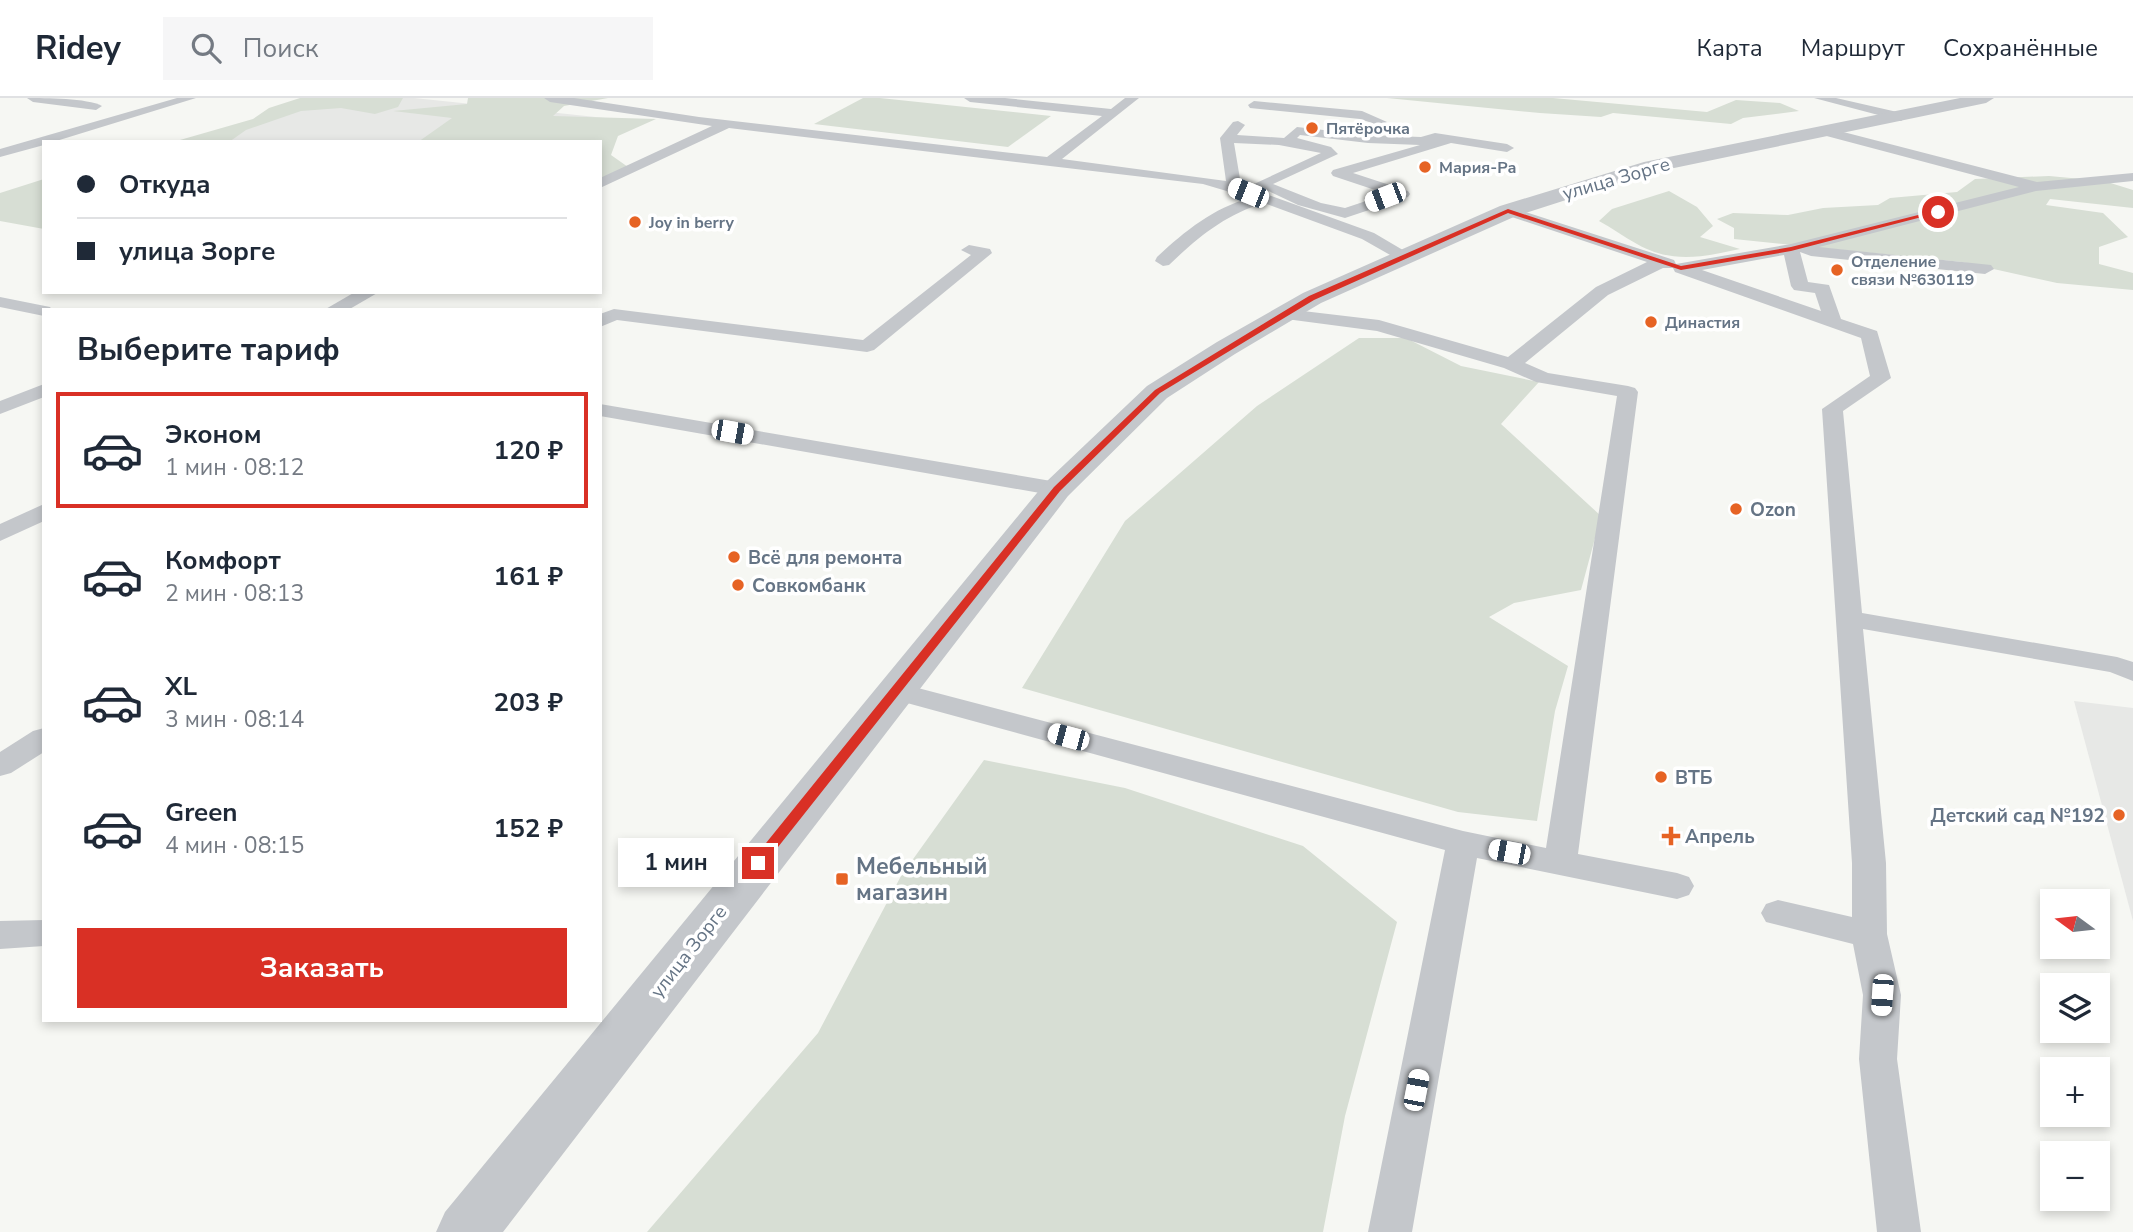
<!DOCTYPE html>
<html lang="ru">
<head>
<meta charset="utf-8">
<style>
  :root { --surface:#fff; --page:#f6f6f7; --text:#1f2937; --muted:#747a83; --line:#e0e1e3; --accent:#d93025 }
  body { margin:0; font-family:"Nunito Sans",sans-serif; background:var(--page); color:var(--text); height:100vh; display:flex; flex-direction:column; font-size:26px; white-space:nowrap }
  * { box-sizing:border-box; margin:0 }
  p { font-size:23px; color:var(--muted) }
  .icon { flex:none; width:38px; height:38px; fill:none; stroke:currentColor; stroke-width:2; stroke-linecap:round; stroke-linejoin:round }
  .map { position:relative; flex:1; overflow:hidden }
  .sheet { position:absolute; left:42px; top:210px; width:560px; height:714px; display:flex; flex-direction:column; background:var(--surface); border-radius:0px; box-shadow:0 4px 10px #0003 }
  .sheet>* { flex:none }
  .banner { position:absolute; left:42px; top:42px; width:560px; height:154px; border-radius:0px; box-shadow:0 4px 10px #0003; display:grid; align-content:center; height:154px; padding:0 35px; background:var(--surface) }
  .needle { width:46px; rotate:285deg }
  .fabs { position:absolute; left:2040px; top:791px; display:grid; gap:14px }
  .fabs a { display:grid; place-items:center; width:70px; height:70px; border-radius:0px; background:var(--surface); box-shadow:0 4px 10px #0003; font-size:35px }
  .end { position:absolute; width:32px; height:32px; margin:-16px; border:9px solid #d93025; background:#fff; box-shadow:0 0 0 4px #fff }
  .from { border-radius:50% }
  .bubble { position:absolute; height:49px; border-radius:0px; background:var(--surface); box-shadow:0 4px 10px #0003; font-size:23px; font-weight:700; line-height:49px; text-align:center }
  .car { position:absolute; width:21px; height:42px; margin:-21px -10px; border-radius:9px; box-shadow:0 0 5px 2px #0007; background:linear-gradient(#fff 24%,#345 0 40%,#fff 0 76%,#345 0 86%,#fff 0) }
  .banner b { display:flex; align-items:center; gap:24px; height:66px; font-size:26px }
  .banner b+b { border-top:2px solid var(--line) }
  .banner i { width:18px; height:18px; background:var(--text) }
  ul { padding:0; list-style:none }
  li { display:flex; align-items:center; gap:21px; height:116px; margin:0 14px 10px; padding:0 21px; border:4px solid transparent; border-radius:0px }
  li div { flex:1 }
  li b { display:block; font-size:26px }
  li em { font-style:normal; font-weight:700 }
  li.current { border-color:var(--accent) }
  li>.icon { width:63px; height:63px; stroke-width:1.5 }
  h2 { padding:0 35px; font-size:32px; line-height:84px }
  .button { display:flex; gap:14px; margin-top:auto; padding:14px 35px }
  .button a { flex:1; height:80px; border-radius:0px; background:var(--accent); color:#fff; font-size:28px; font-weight:700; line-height:80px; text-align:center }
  header { display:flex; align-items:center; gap:42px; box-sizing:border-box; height:98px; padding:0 35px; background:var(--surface); border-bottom:2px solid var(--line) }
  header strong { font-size:33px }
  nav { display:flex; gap:38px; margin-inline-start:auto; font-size:24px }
  .search { width:490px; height:63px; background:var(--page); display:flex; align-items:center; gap:18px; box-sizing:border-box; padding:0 24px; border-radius:0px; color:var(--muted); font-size:26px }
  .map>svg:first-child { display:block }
  .built { fill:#e7e8e6 }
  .green { fill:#d7ded4 }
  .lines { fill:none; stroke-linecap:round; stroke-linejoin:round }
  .service { fill:#c4c7cb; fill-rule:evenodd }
  .minor { fill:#c4c7cb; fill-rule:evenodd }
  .route { fill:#d93025 }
  .poi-dot { fill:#e66324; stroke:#fff; stroke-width:2.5 }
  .labels { text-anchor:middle; stroke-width:7; stroke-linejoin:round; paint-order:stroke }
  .far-poi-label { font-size:16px; font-weight:bold; fill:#657485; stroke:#fff; text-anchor:start }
  .street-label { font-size:19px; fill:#657485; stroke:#fff }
  .poi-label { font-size:19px; font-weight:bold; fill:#657485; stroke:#fff; text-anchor:start }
  .near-poi-label { font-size:23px; font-weight:bold; fill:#657485; stroke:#fff; text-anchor:start }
</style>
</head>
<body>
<header>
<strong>Ridey</strong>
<div class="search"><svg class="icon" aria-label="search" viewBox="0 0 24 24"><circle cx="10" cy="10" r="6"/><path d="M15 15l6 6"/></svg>Поиск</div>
<nav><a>Карта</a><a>Маршрут</a><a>Сохранённые</a></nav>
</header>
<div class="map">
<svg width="2133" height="1134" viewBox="0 0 2133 1134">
  <rect width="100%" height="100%" fill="#f6f7f3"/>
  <g class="built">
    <polygon points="337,0 414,0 643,24 599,44 202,44"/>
    <polygon points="2074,603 2133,610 2133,823"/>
  </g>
  <g class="green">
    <polygon points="300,0 403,0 398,9 375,16 341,10 301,13 246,32 229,44 173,44 253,21 269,10"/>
    <polygon points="468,0 608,0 564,8 553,18 656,21 618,38 611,57 628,69 600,83 600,44 418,44 452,20 393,13 467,6"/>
    <polygon points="863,0 880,0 1051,18 1008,49 814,26"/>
    <polygon points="1387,0 1553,0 1707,14 1736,2 1780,5 1799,13 1743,20 1731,26 1613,15 1601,19 1540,15"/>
    <polygon points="2049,78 2104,83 2133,92 2133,110 2050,101 2046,107 2103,115 2128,139 2099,149 2099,166 2133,175 2133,192 2057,185 1962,164 1734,141 1734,130 1717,121 1733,115 1788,117 1823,110 1878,107 1890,100 1957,94 1975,81"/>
    <polygon points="44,81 44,131 0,123 0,95"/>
    <path d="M1669 93 1697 109 1713 128 1700 139 1740 151C1703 159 1672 166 1637 146 1624 139 1612 130 1599 123L1612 111Z"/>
    <polygon points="1359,240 1406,240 1461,268 1539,284 1501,326 1601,418 1581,492 1514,505 1489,519 1568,568 1555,613 1537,723 1458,714 1022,590 1125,423 1257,308"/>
    <polygon points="984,662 1125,690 1303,748 1397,824 1345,1018 1323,1134 647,1134 818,935 901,778"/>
  </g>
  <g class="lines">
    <g class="service">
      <path d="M27 0C46 0 87 0 102 8L96 12 33 4Z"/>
      <polygon points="177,0 196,0 53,44 44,44 44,47 0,59 0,51"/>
      <path d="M544 0H574L699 19 1047 59 1102 18 970 4 964 0H1005L1111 11 1125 0H1139L1062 61 1226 83 1220 40 1233 24 1238 23 1245 27 1237 37 1284 40 1297 29 1368 37 1421 39 1435 35 1507 46 1514 50 1507 54 1451 45 1353 75 1408 93 1410 96 1408 99 1345 120 1298 107 1254 86 1321 55 1279 47 1234 45 1241 87 1374 135 1413 158 1411 162H1399L1362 141 1264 105C1226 116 1197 140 1169 167L1163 168 1155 163 1157 159C1184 134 1213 110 1250 100L1203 86 729 30 600 90V80L712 28 550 4ZM1300 37 1368 45 1420 47 1333 72 1331 75 1333 78 1387 96 1345 110 1321 105 1273 86 1338 56 1331 49 1297 40Z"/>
      <polygon points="1814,0 1836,0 1906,16 1907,19 1901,23"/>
      <polygon points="1254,3 1362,13 1387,24 1381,28 1360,21 1250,10 1248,7"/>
      <path d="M1824 29 2037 84 2133 75V83L2036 93 1819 149 1991 167 1994 171 1985 176 1811 158 1800 154 1808 184 1829 187 1841 221 1877 233 1891 280 1843 313 1862 515 2117 559 2133 564V583L2110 574 1863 531 1886 765 1887 836 1901 897 1897 961 1921 1134H1877L1859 961 1863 897 1853 846 1766 824 1761 815 1766 806 1778 802 1852 819V765L1822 311 1870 278 1861 240 1675 174 1673 170H1663L1608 197 1525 265 1548 275 1628 288 1635 290 1638 294 1578 756 1677 775 1689 779 1694 788 1689 797 1677 801 1477 760 1412 1134H1368L1445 752 885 599 881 593 885 587 895 584 1463 733 1546 750 1617 298 1536 284 1504 270 1377 233 1286 221 1277 216 1286 211 1379 222 1508 259 1596 189 1647 164 1503 116 1500 113 1503 110H1513L1674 162 1676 166 1791 146 2019 89 1819 36V30ZM1784 157 1791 188 1794 192 1815 195 1821 213 1702 172Z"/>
      <polygon points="969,147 990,151 992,155 874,252 867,254 617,222 600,229 600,216 614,211 863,242 971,157 961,152"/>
      <polygon points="355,194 379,194 348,212 324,212"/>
      <polygon points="0,199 50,209 52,212 44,212 44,218 0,209"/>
      <polygon points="44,286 44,299 0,316 0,303"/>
      <polygon points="600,306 1057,384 1065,386 1069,391 1065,396 1057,398 600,318"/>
      <polygon points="44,406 44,423 0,443 0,426"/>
      <polygon points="44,630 44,654 11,675 0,678 0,654 33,633"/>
      <polygon points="44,822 44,848 0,851 0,823"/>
    </g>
    <polygon class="minor" points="1960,0 1994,0 1986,5 1650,75 1516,118 1321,205 1235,256 1167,300 1068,398 503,1134 436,1134 445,1114 1046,384 1147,288 1217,244 1303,195 1500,108 1644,64"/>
  </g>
  <polygon class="route" points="1508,111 1681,168 1791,149 1938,112 1941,114 1791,153 1681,172 1508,115 1314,202 1160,295 1060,393 763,768 753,768 753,761 1054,389 1155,292 1309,198"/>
  <g class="poi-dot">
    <circle cx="1312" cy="30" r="7"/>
    <circle cx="1425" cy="69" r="7"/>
    <circle cx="635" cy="124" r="7"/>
    <circle cx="1837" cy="172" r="7"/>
    <circle cx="1651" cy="224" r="7"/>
    <circle cx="1736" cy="411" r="7"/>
    <circle cx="734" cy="459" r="7"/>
    <circle cx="738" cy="487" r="7"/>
    <circle cx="1661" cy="679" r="7"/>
    <circle cx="2119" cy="717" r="7"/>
    <path d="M1667.5 727.5h7v7h7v7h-7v7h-7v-7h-7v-7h7z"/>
    <rect x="835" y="774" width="14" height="14" rx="3.5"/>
  </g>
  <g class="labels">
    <g class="far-poi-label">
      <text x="1326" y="36">Пятёрочка</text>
      <text x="1439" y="75">Мария-Ра</text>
      <text x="649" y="130">Joy in berry</text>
      <text x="1851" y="169">Отделение<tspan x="1851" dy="18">связи №630119</tspan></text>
      <text x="1665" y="230">Династия</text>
    </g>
    <g class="street-label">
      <text transform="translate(1616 80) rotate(-16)" y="7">улица Зорге</text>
      <text transform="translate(688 853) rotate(-52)" y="7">улица Зорге</text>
    </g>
    <g class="poi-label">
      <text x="1750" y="418">Ozon</text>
      <text x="748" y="466">Всё для ремонта</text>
      <text x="752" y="494">Совкомбанк</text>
      <text x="1675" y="686">ВТБ</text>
      <text x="2105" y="724" text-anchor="end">Детский сад №192</text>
      <text x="1685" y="745">Апрель</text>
    </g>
    <g class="near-poi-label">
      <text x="856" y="776">Мебельный<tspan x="856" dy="26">магазин</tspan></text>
    </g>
  </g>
</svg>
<div class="fabs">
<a><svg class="needle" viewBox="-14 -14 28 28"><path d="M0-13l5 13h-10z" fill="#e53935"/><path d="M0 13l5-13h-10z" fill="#747a83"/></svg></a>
<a><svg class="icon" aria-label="layers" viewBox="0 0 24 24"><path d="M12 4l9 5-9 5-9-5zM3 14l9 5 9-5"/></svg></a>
<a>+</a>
<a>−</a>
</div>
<i class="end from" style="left:1938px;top:114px"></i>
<i class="end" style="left:758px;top:765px"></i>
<div class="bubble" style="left:618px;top:740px;width:116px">1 мин</div>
<i class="car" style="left:1248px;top:95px;rotate:292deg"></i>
<i class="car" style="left:1385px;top:99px;rotate:249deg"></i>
<i class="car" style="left:732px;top:334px;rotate:100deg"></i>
<i class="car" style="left:1068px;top:639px;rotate:285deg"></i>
<i class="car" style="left:1509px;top:754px;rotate:281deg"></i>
<i class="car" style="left:1882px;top:897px;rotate:184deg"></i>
<i class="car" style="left:1416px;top:992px;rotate:11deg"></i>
<div class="banner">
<b><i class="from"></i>Откуда</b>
<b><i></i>улица Зорге</b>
</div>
<section class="sheet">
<h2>Выберите тариф</h2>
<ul>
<li class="current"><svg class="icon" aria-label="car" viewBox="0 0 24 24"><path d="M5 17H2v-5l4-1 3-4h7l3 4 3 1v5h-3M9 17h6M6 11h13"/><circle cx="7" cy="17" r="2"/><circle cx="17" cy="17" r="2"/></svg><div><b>Эконом</b><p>1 мин · 08:12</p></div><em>120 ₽</em></li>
<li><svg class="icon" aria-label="car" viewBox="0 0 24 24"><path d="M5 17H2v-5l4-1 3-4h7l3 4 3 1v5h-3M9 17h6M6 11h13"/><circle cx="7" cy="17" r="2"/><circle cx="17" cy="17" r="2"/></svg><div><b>Комфорт</b><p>2 мин · 08:13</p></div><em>161 ₽</em></li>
<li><svg class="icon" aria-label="car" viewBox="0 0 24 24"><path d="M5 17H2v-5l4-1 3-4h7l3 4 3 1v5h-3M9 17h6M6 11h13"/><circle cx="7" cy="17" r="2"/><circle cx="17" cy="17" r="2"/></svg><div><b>XL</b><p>3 мин · 08:14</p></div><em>203 ₽</em></li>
<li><svg class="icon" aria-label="car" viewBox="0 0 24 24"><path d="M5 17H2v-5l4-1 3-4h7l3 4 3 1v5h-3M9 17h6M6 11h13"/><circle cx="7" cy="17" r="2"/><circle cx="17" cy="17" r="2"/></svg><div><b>Green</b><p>4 мин · 08:15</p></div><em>152 ₽</em></li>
</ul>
<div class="button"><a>Заказать</a></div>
</section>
</div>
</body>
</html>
